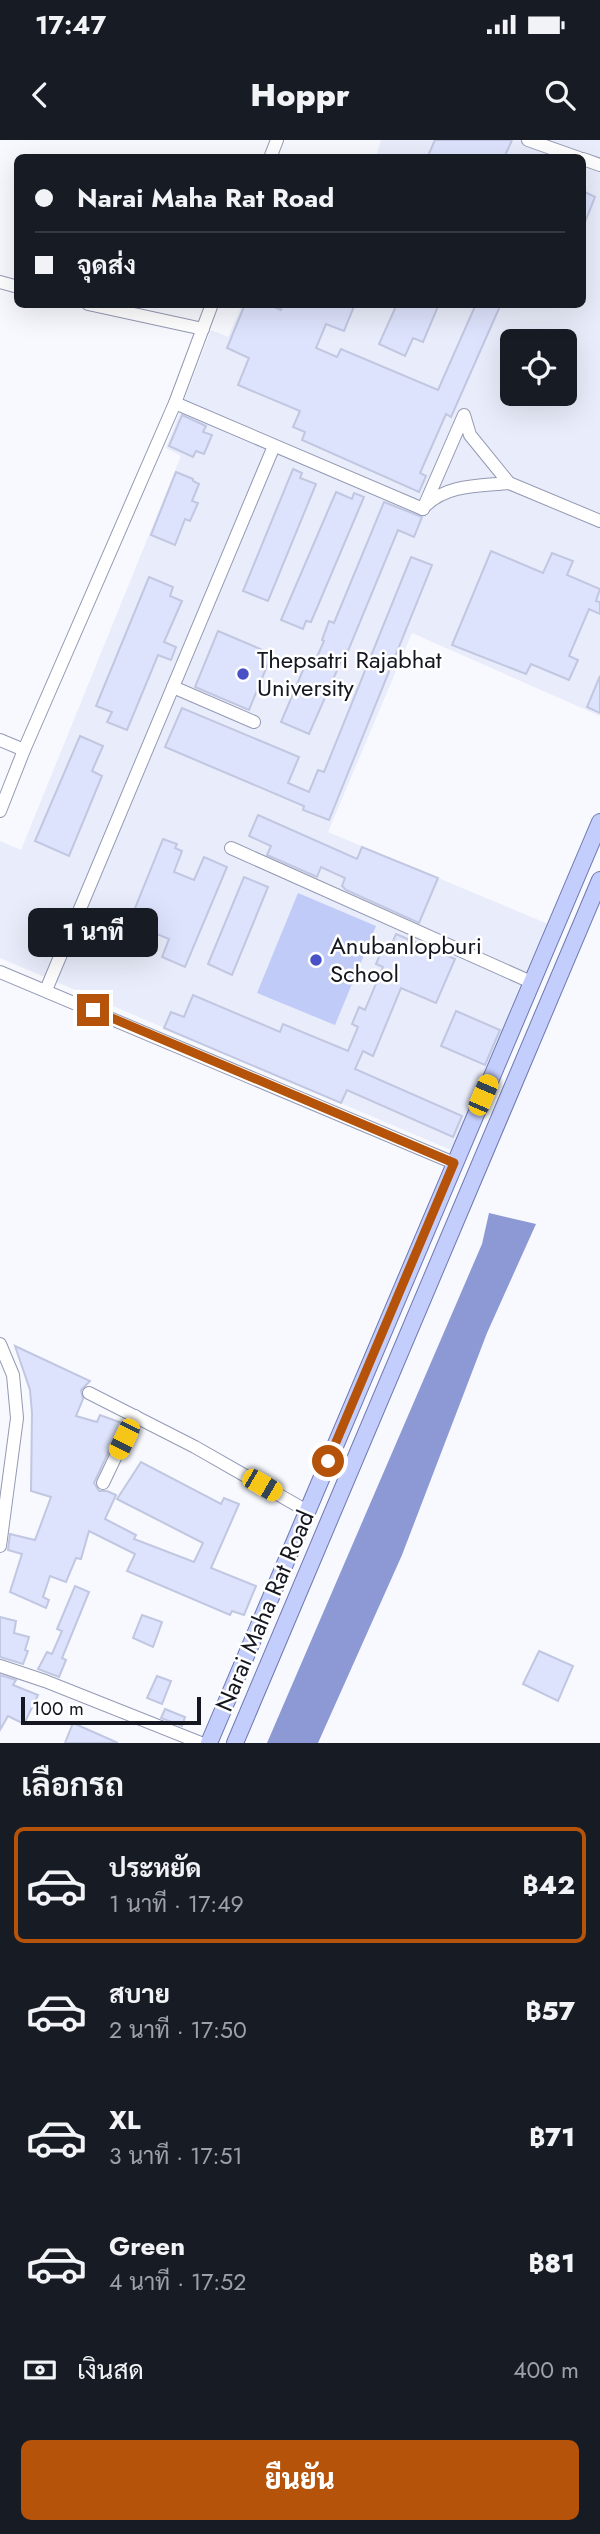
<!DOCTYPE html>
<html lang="th">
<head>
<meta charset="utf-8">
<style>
  :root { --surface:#171b24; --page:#242831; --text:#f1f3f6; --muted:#9ea1a6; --line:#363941; --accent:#b45309 }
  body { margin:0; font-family:Jost,Sarabun,sans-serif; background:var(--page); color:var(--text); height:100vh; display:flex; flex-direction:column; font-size:26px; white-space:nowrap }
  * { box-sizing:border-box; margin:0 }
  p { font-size:23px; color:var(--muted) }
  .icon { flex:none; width:38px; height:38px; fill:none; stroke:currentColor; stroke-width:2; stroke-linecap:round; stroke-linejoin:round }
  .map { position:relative; height:1603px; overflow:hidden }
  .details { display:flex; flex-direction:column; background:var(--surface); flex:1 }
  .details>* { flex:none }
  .top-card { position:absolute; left:14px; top:14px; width:572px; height:154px; border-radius:10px; box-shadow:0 7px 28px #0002; display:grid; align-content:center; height:154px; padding:0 21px; background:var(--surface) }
  .controls { position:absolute; left:500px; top:189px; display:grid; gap:14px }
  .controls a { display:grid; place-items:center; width:77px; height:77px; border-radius:10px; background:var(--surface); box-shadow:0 7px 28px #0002; font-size:35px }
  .scale { position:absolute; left:21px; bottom:18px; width:180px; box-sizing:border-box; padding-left:7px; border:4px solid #141620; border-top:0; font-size:19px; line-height:24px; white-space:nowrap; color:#141620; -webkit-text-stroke:5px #fff; paint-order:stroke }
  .end { position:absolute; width:32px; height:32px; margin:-16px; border:9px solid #b45309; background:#fff; box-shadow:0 0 0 4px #fff }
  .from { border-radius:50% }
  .bubble { position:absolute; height:49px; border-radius:10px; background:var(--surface); box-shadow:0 7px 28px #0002; font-size:23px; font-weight:800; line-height:49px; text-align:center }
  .car { position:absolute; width:21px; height:42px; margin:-21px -10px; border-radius:9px; box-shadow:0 0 5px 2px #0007; background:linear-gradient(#f5c518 24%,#345 0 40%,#f5c518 0 76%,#345 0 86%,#f5c518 0) }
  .top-card b { display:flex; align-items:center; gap:24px; height:66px; font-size:26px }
  .top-card b+b { border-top:2px solid var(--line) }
  .top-card i { width:18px; height:18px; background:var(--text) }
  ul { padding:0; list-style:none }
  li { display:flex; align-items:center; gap:21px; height:116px; margin:0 14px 10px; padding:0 7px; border:4px solid transparent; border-radius:10px }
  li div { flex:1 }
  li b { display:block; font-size:26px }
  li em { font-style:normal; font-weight:800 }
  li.active { border-color:var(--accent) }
  li>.icon { width:63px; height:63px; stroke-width:1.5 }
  h2 { padding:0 21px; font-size:32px; line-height:84px }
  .pay { display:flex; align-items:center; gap:18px; height:77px; padding:0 21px; font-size:26px }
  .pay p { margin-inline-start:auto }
  .button { display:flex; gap:14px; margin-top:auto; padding:14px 21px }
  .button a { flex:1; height:80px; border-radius:10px; background:var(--accent); color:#fff; font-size:28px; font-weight:800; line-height:80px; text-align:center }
  .status { display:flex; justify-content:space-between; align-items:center; height:49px; padding:0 35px; background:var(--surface); direction:ltr }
  .status svg { height:19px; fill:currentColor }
  header { display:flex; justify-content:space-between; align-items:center; height:91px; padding:0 21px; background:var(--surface); font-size:32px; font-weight:800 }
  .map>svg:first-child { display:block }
  .built { fill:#e9ecfa; fill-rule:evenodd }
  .green { fill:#c0cbf8 }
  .water { fill:#8d99d4 }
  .building { fill:#dde3fc; stroke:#c1c7e1; stroke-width:2 }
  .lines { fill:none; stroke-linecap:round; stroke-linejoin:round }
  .minor-casing { stroke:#949ab4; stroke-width:14 }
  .major-casing { stroke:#6d78af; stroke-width:18 }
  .minor { stroke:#fff; stroke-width:12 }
  .major { stroke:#c4cefd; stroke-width:16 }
  .route { stroke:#b45309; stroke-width:9 }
  .poi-dot { fill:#4851c6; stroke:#fff; stroke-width:2.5 }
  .labels { text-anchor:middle; stroke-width:5; stroke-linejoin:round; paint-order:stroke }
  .poi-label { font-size:24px; fill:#141620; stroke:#fff; text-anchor:start }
  .street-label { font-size:24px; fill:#141620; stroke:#fff }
</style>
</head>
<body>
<div class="status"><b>17:47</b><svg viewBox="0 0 49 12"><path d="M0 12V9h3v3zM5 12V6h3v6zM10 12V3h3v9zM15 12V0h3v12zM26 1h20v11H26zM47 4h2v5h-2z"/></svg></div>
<header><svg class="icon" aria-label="back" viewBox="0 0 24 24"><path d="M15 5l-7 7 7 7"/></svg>Hoppr<svg class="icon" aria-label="search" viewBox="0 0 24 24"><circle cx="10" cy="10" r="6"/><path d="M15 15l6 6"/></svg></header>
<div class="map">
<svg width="600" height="1603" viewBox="0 0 600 1603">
  <rect width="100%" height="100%" fill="#f7f9fe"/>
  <path class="built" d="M381 0H600V576L412 493 328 692 548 784 451 1010 0 818V701L21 710 181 316 166 308 211 190 228 197 242 165 583 164V18L376 17ZM513 201H565V254H513Z"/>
  <polygon class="green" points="298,753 376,786 335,885 257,853"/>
  <polygon class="water" points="489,1073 536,1084 487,1193 402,1415 318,1603 267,1603 482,1104"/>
  <g class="building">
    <polygon points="435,0 512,0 504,18 427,18"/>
    <polygon points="583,51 595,57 583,87"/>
    <polygon points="245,164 268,164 281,170 283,164 355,164 344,191 326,184 316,208 337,217 341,209 438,250 476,164 501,164 451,277 446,274 420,333 426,336 419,352 302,300 305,292 293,287 300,271 238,245 249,218 227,208"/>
    <polygon points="397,164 439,164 423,202 413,198 405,216 379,204"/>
    <polygon points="182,275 206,286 203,292 212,295 204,314 196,311 193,317 169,306"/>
    <polygon points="293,329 302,333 300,338 316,344 268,461 243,451"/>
    <polygon points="176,332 193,339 193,341 199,344 192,361 198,363 190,381 185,379 175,405 151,395"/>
    <polygon points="336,352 352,359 354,353 364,357 311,482 306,481 303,489 281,480"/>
    <polygon points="384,362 422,377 414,397 398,390 348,511 346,510 309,594 281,582 306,523 313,526 324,501 322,500 329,481 334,483"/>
    <polygon points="491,411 543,433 552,413 573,421 567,435 600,449 596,461 600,462 600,474 589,469 569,516 578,520 569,540 531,524 526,534 452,505"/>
    <polygon points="411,417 432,425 329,680 303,670 304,666 165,607 182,568 299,617 288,643 309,652 318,630 324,632"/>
    <polygon points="149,437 173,447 170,456 182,461 164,502 176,507 171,520 158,515 127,590 107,582 112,572 96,566"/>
    <polygon points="218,491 272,514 249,570 195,547"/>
    <polygon points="600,536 600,573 587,567"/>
    <polygon points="80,596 103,606 92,631 102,636 69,716 35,701"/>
    <polygon points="258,675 357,719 362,707 438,738 419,783 346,750 342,746 345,738 321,727 317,737 267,715 271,706 249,696"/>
    <polygon points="163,699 177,704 175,708 182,711 174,732 194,740 204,717 227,727 185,827 162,817 169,799 150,791 141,812 121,803"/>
    <polygon points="244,737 268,747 232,835 208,824"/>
    <polygon points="396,794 455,819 436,863 401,848 373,916 363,911 355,929 462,976 453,997 347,950 341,963 164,888 171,872 184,877 193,855 280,892 283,884 348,911 358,887 352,884 359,867 365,870 383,827 376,824 383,808 389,810"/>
    <polygon points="456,871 500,890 485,925 441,906"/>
    <polygon points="15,1206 90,1241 81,1250 83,1259 76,1276 97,1282 100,1275 122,1283 94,1343 99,1351 107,1351 116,1355 105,1379 136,1395 134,1399 194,1422 203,1403 117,1359 141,1322 221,1364 224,1358 239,1364 211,1428 256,1446 244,1475 232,1471 230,1475 127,1431 135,1414 89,1391 81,1419 76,1418 66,1442 50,1436 43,1457 49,1460 46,1468 10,1452 22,1414 8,1410 10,1394 35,1400 51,1357 31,1351 32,1273 30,1250"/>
    <polygon points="75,1446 89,1452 62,1518 66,1520 59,1537 38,1529 47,1512 52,1514 62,1491 57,1489"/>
    <polygon points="142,1475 162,1482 153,1507 133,1498"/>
    <polygon points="0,1477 16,1481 14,1493 29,1497 25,1510 28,1511 23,1524 0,1517"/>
    <polygon points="539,1511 573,1526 558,1561 523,1544"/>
    <polygon points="0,1535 16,1540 13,1545 38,1555 24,1584 8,1576 0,1590"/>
    <polygon points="157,1536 171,1541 162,1564 147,1558"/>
    <polygon points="165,1569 185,1577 182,1586 161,1578"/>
    <polygon points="73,1583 118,1603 65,1603"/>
  </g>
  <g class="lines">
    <defs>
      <g id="minor">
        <polyline points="528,0 579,18"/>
        <polyline points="270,18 277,0"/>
        <polyline points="583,19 600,25"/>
        <polyline points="0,142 18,147"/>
        <polyline points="88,164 203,189"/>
        <polyline points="175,263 423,369"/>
        <path d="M425 366C447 344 480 346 509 343"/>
        <polyline points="423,369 464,275 470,295 509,343 600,381"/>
        <polyline points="173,547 254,582"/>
        <polyline points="0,600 24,610"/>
        <polyline points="0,671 24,610 175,263 212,164"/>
        <polyline points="231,708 531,842"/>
        <polyline points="0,832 454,1023"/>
        <polyline points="46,850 274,306"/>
        <polyline points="0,1204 13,1235 17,1278 0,1406"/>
        <polyline points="89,1253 195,1307 307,1371"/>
        <polyline points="103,1343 135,1276"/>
        <polyline points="0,1526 45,1541 201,1603"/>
      </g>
      <g id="major">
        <polyline points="209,1603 600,682"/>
        <polyline points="235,1603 600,740"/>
      </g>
    </defs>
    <use href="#minor" class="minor-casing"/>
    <use href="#major" class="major-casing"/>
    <use href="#minor" class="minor"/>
    <use href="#major" class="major"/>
  </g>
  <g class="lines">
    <polyline class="route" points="93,870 454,1023 328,1321"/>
  </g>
  <g class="poi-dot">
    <circle cx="243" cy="534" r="7"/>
    <circle cx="316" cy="820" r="7"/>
  </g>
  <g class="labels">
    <g class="poi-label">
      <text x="257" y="528">Thepsatri Rajabhat<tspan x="257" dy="28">University</tspan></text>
      <text x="330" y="814">Anubanlopburi<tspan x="330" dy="28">School</tspan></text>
    </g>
    <g class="street-label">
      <text transform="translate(265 1471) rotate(-67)" y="8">Narai Maha Rat Road</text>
    </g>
  </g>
</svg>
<div class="controls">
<a><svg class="icon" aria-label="locate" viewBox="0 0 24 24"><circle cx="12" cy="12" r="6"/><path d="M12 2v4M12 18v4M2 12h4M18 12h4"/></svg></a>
</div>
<div class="scale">100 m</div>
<i class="end from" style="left:328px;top:1321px"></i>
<i class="end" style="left:93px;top:870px"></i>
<div class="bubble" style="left:28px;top:768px;width:130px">1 นาที</div>
<i class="car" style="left:483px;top:955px;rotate:23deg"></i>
<i class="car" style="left:124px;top:1299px;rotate:206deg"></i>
<i class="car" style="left:262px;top:1345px;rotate:120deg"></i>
<div class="top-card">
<b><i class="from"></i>Narai Maha Rat Road</b>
<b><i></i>จุดส่ง</b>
</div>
</div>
<section class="details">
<h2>เลือกรถ</h2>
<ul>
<li class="active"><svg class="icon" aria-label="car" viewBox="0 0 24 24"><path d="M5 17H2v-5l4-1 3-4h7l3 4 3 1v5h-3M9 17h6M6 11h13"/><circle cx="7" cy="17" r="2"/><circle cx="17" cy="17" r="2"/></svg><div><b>ประหยัด</b><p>1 นาที · 17:49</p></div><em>฿42</em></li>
<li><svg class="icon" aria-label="car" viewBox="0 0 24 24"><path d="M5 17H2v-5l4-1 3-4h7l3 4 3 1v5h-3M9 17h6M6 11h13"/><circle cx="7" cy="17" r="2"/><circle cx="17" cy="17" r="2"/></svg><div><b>สบาย</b><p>2 นาที · 17:50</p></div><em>฿57</em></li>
<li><svg class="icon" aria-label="car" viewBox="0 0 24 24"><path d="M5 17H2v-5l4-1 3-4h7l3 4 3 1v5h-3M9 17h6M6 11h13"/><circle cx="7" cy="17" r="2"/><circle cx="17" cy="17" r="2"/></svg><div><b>XL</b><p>3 นาที · 17:51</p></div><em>฿71</em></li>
<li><svg class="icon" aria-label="car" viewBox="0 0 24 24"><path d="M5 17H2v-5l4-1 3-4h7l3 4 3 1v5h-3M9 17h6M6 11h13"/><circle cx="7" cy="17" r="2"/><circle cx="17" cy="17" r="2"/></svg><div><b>Green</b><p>4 นาที · 17:52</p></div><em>฿81</em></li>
</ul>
<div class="pay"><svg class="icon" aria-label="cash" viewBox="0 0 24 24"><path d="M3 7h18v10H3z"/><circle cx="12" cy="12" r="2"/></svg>เงินสด<p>400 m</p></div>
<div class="button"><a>ยืนยัน</a></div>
</section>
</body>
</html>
